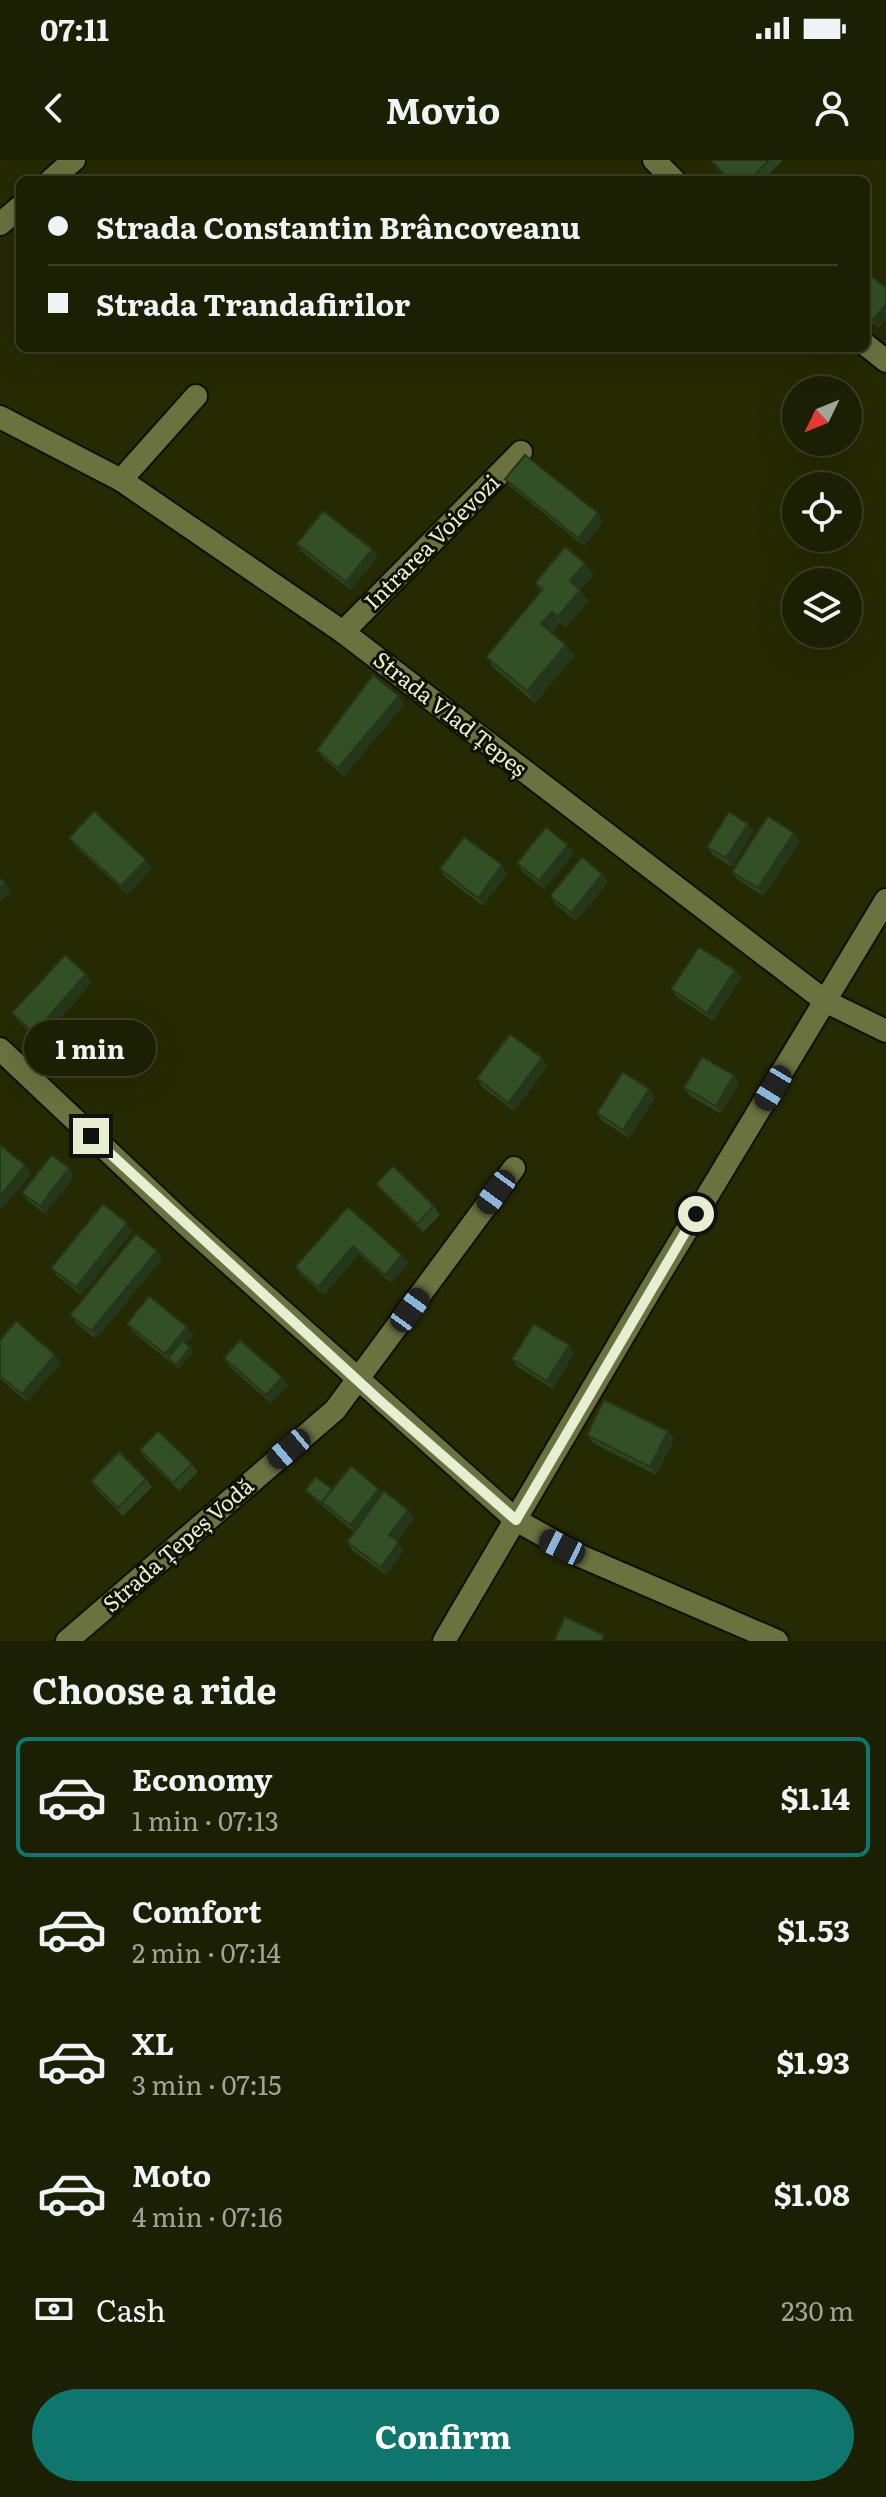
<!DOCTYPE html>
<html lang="en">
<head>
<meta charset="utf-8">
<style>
  :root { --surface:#1c2002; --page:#292d11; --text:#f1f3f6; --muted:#a0a399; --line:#3a3e24; --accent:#0f766e }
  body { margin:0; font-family:Literata,serif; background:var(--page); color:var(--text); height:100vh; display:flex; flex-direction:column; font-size:30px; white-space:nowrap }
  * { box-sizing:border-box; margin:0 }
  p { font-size:26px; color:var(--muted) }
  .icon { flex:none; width:44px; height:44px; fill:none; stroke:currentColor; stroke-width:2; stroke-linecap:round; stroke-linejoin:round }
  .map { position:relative; height:1481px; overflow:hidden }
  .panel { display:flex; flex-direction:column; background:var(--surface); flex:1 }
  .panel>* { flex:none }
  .guide { position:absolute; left:16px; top:16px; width:854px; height:176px; border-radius:12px; box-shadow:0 8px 32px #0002,0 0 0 2px var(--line); display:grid; align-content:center; height:176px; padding:0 32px; background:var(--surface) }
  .needle { width:52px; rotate:227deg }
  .controls { position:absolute; left:782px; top:216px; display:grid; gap:16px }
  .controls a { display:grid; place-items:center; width:80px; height:80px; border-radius:50%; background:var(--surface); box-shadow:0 8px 32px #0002,0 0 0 2px var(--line); font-size:40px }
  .end { position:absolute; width:36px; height:36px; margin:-18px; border:10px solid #e8eed2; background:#111; box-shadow:0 0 0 4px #111 }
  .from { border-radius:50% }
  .bubble { position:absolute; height:56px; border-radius:28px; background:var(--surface); box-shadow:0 8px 32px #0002,0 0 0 2px var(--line); font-size:26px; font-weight:700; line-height:56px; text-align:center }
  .car { position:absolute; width:24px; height:48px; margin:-24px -12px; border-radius:10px; box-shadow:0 0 6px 2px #0007; background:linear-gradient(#222 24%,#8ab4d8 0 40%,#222 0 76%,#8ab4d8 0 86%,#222 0) }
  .guide b { display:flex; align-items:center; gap:28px; height:76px; font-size:30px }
  .guide b+b { border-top:2px solid var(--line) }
  .guide i { width:20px; height:20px; background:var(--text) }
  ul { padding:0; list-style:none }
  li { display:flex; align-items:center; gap:24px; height:120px; margin:0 16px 12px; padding:0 16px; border:4px solid transparent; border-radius:12px }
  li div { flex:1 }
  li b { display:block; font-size:30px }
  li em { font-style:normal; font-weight:700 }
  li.selected { border-color:var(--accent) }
  li>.icon { width:72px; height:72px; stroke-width:1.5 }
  h2 { padding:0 32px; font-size:36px; line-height:96px }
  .pay { display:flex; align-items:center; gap:20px; height:88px; padding:0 32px; font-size:30px }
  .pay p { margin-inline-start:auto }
  .action { display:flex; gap:16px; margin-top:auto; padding:16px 32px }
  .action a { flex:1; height:92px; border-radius:48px; background:var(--accent); color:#fff; font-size:32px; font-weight:700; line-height:92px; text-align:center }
  .status { display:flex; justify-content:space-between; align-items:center; height:56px; padding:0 40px; background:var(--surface); direction:ltr }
  .status svg { height:22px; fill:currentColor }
  header { display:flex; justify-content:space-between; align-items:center; height:104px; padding:0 32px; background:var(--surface); font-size:36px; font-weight:700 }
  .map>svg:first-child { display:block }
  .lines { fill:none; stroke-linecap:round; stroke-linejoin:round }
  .minor-casing { stroke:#0f1200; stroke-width:26 }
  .secondary-casing { stroke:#0f1200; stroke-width:26 }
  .minor { stroke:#6a723f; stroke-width:22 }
  .secondary { stroke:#6a723f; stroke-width:22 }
  .wall { fill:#2c4421 }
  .shaded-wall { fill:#24371b }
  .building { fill:#334f26; stroke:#24371b; stroke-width:2 }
  .route { stroke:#e8eed2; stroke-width:10 }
  .labels { text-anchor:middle; stroke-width:6; stroke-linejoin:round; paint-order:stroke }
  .street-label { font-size:22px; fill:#e8eed2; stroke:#0f1201 }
</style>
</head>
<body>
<div class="status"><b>07:11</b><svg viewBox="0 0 49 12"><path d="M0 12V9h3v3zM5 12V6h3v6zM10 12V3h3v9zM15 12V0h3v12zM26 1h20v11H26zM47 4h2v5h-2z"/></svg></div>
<header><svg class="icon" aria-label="back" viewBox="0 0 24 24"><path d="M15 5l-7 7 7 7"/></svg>Movio<svg class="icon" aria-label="person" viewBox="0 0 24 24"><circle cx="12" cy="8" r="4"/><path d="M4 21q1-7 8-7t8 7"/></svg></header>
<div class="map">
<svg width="886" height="1481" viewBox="0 0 886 1481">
  <rect width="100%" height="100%" fill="#252a03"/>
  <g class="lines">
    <defs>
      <g id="minor">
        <polyline points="654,0 674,20"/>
        <polyline points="51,20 74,0"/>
        <polyline points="0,64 20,47"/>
        <polyline points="866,185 886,201"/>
        <polyline points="0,257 121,320 343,472 825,841 886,871"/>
        <polyline points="121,320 196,236"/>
        <polyline points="343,472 521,292"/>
        <polyline points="67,1481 335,1250 514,1008"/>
        <polyline points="444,1481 651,1129 886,740"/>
      </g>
      <polyline id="secondary" points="0,889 183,1062 516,1360 578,1395 777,1481"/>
    </defs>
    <use href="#minor" class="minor-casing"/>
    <use href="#secondary" class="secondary-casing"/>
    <use href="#minor" class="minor"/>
    <use href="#secondary" class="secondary"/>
  </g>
  <g class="wall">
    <polygon points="712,0 783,0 763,20 727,20 717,9 711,1"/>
    <polygon points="866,112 879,168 866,158"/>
    <polygon points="505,319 603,361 584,386 511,327"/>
    <polygon points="297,384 372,389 377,397 351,430 302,392"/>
    <polygon points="585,403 593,415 580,430 588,441 566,468 560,463 552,473 574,496 535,543 494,508 486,497 541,431 535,423"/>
    <polygon points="404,544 344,616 323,598 317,590"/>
    <polygon points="748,664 753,672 732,707 713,695 707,687"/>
    <polygon points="69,678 152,708 127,734 75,686"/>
    <polygon points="800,681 764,736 738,720 732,712"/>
    <polygon points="574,693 544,729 522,711 517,703"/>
    <polygon points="440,709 507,713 483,746 445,717"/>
    <polygon points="608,722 576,761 555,744 550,736"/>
    <polygon points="735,810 741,818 713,861 677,837 671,829"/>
    <polygon points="86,814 92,822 40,881 18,861 12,853"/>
    <polygon points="548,906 514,951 482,927 477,918"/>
    <polygon points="734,915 739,923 721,954 690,936 684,928"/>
    <polygon points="655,937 629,978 602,961 597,953"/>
    <polygon points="74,1016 45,1054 28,1041 22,1033"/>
    <polygon points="376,1024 434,1046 440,1055 423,1072 382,1032"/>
    <polygon points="348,1047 402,1095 408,1103 391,1123 359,1094 324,1135 301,1115 295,1107"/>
    <polygon points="133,1071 81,1135 57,1116 51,1108"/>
    <polygon points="162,1099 96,1179 76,1163 70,1155"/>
    <polygon points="127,1164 187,1167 193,1175 185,1184 193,1191 179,1209 133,1172"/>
    <polygon points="0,1180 55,1195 61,1203 27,1242 0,1219"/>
    <polygon points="574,1193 553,1229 518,1207 512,1199"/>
    <polygon points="224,1198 282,1217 288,1225 271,1243 230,1207"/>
    <polygon points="668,1271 674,1279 656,1315 593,1283 587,1275"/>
    <polygon points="140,1290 192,1304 198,1312 179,1331 145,1298"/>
    <polygon points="146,1319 152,1327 123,1356 96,1329 91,1321"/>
    <polygon points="332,1329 383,1334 414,1358 397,1381 404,1390 386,1415 352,1390 347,1382 354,1372 308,1334 305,1330"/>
  </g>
  <g class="shaded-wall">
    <polygon points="886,144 886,159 879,168 873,160"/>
    <polygon points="598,353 603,361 584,386 578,378"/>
    <polygon points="372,389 377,397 351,430 346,422"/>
    <polygon points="585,403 593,415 580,430 588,441 566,468 558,457 570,421"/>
    <polygon points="552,452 560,463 549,476 541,464"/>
    <polygon points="566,485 574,496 535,543 527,531"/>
    <polygon points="399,536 404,544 344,616 338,608"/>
    <polygon points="748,664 753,672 732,707 726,698"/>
    <polygon points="794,673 800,681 764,736 758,728"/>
    <polygon points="568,685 574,693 544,729 539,721"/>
    <polygon points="146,700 152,708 127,734 121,726"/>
    <polygon points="502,705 507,713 483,746 478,738"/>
    <polygon points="602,714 608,722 576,761 571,753"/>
    <polygon points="5,723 11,731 0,743 0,729"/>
    <polygon points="735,810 741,818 713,861 707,853"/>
    <polygon points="86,814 92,822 40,881 34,873"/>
    <polygon points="542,898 548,906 514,951 508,943"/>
    <polygon points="734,915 739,923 721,954 716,946"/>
    <polygon points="649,929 655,937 629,978 623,970"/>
    <polygon points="25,1005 31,1014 0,1051 0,1036"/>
    <polygon points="69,1008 74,1016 45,1054 40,1046"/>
    <polygon points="127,1063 133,1071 81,1135 76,1127"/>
    <polygon points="353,1086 359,1094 324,1135 318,1127"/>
    <polygon points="157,1091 162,1099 96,1179 91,1171"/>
    <polygon points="402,1095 408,1103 391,1123 385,1115"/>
    <polygon points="187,1167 193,1175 172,1201 165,1194"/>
    <polygon points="569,1185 574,1193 553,1229 547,1221"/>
    <polygon points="190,1187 193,1191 179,1209 176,1205"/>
    <polygon points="55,1195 61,1203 27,1242 22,1234"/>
    <polygon points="282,1217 288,1225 271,1243 266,1235"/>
    <polygon points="668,1271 674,1279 656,1315 650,1307"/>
    <polygon points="379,1329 385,1337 356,1373 350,1365"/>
    <polygon points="408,1350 414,1358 395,1383 389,1375"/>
    <polygon points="399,1382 404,1390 386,1415 381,1407"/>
  </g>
  <g class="building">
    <polygon points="712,0 769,0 750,20 730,20 711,1"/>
    <polygon points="866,112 886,128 886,144 873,160 866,154"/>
    <polygon points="525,295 598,353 578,378 505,319"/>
    <polygon points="323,351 372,389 346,422 297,384"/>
    <polygon points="565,387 585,403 570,421 580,430 558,457 552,452 541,464 566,485 527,531 486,497 543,429 535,423"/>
    <polygon points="373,515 399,536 338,608 317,590"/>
    <polygon points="94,651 146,700 121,726 69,678"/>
    <polygon points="729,652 748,664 726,698 707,687"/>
    <polygon points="768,656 794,673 758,728 732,712"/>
    <polygon points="546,667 568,685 539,721 517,703"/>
    <polygon points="464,677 502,705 478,738 440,709"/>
    <polygon points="582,697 602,714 571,753 550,736"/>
    <polygon points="0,718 5,723 0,729"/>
    <polygon points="699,787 735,810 707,853 671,829"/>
    <polygon points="65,795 86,814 34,873 12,853"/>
    <polygon points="510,874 542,898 508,943 477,918"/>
    <polygon points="702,897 734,915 716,946 684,928"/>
    <polygon points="623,912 649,929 623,970 597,953"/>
    <polygon points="0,985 25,1005 0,1036"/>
    <polygon points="52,995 69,1008 40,1046 22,1033"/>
    <polygon points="393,1006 434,1046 417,1064 376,1024"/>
    <polygon points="103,1044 127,1063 76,1127 51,1108"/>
    <polygon points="348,1047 402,1095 385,1115 353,1086 318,1127 295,1107"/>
    <polygon points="136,1074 157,1091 91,1171 70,1155"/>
    <polygon points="149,1136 187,1167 165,1194 127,1164"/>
    <polygon points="16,1161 55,1195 22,1234 0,1216 0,1180"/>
    <polygon points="534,1164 569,1185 547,1221 512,1199"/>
    <polygon points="240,1180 282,1217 266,1235 224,1198"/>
    <polygon points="182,1181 190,1187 176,1205 168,1198"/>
    <polygon points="604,1240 668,1271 650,1307 587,1275"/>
    <polygon points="158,1271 192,1304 173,1323 140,1290"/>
    <polygon points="119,1292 146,1319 118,1348 91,1321"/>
    <polygon points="351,1306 379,1329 350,1365 322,1342"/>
    <polygon points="316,1317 332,1329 322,1342 325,1346 305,1330"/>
    <polygon points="384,1331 408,1350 389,1375 399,1382 381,1407 347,1382"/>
    <polygon points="565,1457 604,1475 602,1481 554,1481"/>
  </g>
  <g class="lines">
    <polyline class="route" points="91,976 379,1240 516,1360 696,1054"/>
  </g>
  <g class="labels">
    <g class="street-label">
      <text transform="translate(432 382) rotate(-45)" y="8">Intrarea Voievozi</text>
      <text transform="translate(450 554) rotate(38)" y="8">Strada Vlad Țepeș</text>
      <text transform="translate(178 1385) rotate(-41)" y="8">Strada Țepeș Vodă</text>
    </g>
  </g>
</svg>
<div class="controls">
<a><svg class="needle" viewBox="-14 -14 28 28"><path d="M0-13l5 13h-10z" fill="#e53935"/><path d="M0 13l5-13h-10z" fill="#a0a399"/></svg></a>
<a><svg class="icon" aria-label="locate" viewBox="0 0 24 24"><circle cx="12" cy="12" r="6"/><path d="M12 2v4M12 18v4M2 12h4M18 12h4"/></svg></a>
<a><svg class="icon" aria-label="layers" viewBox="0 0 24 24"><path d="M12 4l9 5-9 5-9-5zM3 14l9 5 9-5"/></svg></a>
</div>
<i class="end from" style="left:696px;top:1054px"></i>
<i class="end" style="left:91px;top:976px"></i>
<div class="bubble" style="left:24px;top:860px;width:132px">1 min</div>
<i class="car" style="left:773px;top:928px;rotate:211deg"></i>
<i class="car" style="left:496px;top:1032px;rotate:216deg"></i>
<i class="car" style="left:410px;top:1150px;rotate:36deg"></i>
<i class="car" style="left:289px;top:1289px;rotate:230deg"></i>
<i class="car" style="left:562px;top:1387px;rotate:296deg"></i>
<div class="guide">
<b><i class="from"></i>Strada Constantin Brâncoveanu</b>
<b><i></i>Strada Trandafirilor</b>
</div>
</div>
<section class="panel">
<h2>Choose a ride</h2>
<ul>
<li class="selected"><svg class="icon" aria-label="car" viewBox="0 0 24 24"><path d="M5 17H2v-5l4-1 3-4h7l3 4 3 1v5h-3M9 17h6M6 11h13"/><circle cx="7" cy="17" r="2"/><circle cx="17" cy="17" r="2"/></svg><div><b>Economy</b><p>1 min · 07:13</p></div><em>$1.14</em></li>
<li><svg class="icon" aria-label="car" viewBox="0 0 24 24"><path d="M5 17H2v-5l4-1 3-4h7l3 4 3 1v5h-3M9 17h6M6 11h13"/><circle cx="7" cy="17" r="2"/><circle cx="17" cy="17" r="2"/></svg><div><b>Comfort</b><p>2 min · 07:14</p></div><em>$1.53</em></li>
<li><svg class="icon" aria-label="car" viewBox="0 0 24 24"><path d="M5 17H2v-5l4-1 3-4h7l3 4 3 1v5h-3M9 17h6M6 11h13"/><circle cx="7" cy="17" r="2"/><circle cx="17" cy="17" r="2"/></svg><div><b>XL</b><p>3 min · 07:15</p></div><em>$1.93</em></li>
<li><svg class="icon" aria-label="car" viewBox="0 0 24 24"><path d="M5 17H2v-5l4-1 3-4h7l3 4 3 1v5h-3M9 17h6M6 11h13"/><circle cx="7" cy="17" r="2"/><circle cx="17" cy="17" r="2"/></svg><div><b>Moto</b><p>4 min · 07:16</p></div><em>$1.08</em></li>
</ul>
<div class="pay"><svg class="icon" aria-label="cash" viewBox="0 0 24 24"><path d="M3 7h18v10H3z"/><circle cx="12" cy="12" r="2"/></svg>Cash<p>230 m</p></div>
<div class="action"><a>Confirm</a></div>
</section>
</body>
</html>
